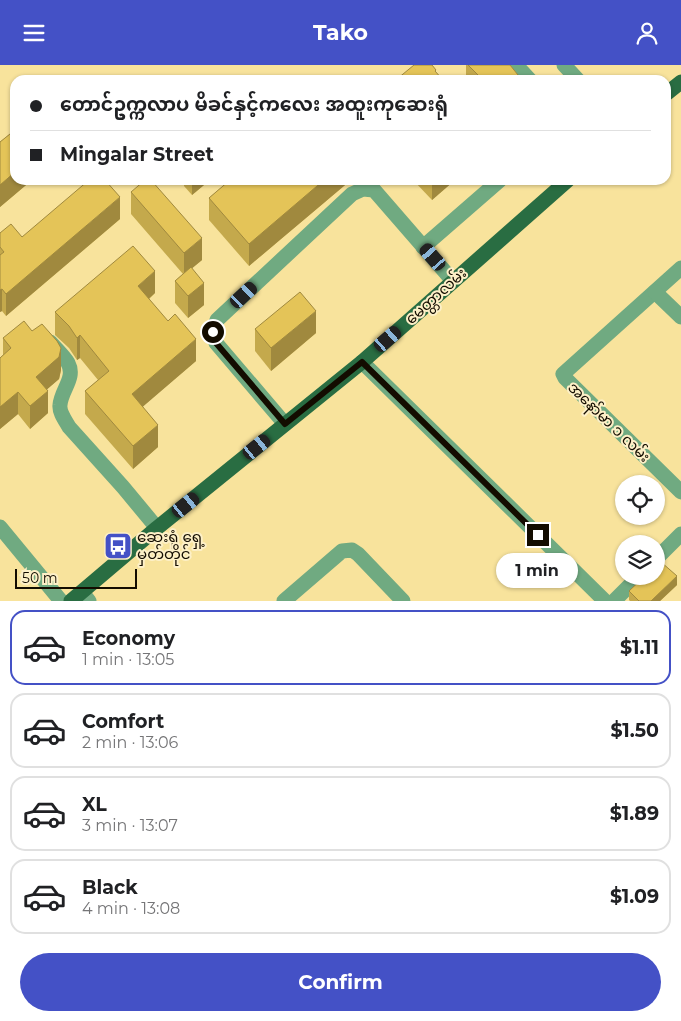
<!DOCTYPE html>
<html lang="en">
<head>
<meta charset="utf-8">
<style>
  :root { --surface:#fff; --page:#f6f6f6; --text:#202124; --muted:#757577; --line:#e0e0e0; --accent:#4451c6 }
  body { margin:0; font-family:Montserrat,"Noto Sans Myanmar",sans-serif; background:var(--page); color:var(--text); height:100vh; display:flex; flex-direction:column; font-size:19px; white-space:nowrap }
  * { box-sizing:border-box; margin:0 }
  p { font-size:16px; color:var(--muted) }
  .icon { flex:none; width:28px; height:28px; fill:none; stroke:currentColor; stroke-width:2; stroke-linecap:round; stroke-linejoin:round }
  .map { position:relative; height:536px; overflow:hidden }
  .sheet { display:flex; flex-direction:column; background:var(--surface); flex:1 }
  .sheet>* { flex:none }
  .guide { position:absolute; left:10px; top:10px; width:661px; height:110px; border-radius:15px; box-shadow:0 1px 4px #0004; display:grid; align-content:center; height:110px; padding:0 20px; background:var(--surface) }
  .buttons { position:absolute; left:615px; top:410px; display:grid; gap:10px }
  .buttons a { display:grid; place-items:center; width:50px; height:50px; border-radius:50%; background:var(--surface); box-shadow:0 1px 4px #0004; font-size:25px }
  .scale { position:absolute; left:15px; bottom:12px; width:122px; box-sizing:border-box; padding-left:5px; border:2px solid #130c00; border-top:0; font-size:14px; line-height:18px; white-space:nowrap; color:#130c00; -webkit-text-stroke:4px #fdf0c7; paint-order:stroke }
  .end { position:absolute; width:22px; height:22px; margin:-11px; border:6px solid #130c00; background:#fff; box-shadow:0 0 0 2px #fff }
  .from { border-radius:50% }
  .bubble { position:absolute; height:35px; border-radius:18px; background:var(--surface); box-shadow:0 1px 4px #0004; font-size:16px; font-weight:700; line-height:35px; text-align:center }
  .car { position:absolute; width:15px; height:30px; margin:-15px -8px; border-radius:6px; box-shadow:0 0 4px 1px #0007; background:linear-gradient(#222 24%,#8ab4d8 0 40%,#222 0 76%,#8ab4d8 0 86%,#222 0) }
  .guide b { display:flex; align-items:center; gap:18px; height:48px; font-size:19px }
  .guide b+b { border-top:1px solid var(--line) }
  .guide i { width:12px; height:12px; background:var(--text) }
  ul { padding:9px 0 0; list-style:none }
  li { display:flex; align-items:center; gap:15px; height:75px; margin:0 10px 8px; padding:0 10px; border:2px solid var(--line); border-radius:15px }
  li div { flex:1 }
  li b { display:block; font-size:19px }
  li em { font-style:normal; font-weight:700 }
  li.active { border-color:var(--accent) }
  li>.icon { width:45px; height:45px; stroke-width:1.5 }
  .button { display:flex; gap:10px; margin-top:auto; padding:10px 20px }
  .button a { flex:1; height:58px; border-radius:30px; background:var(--accent); color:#fff; font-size:20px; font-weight:700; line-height:58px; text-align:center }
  header { display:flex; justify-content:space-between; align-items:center; height:65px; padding:0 20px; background:var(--accent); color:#fff; font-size:22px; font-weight:700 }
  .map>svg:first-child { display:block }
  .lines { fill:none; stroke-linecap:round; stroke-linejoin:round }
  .minor { stroke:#70aa81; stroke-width:15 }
  .major { stroke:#296d42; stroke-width:15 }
  .wall { fill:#c4a94c }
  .shaded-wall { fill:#a0893e }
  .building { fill:#e4c458; stroke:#a0893e }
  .route { stroke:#130c00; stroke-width:6 }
  .labels { text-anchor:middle; stroke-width:4; stroke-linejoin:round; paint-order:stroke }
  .street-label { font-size:15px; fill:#130c00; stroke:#fdf0c7 }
  .poi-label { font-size:15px; fill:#130c00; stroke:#fdf0c7; text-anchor:start }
</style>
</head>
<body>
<header><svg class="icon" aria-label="menu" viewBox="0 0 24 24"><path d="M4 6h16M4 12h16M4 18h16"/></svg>Tako<svg class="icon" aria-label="person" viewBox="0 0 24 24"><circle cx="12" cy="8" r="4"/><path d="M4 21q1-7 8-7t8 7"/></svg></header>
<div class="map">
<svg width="681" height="536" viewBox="0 0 681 536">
  <rect width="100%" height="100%" fill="#f8e39c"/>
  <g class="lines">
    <g class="minor">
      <polyline points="516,0 530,15"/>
      <polyline points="564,0 578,15"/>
      <polyline points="423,182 500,115"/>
      <polyline points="681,203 563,309 565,313 681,427"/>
      <polyline points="655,227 681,252"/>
      <path d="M50 277C56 284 63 290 68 298 76 313 61 325 60 340 59 347 65 355 69 362L123 422 157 463"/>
      <polyline points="362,297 605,536"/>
      <polyline points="285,359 216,278 213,267 217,255 352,129 363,124 374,125 453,216"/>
      <polyline points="0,462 61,536"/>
      <polyline points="656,494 681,469"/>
      <polyline points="82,527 89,536"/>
      <polyline points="284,536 342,486 352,485 358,489 403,536"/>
      <polyline points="614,536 639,511"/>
    </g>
    <g class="major">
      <polyline points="666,29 681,17"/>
      <polyline points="71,536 157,463 362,297 568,115"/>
    </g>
  </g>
  <g class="wall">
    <polygon points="466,0 510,0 522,15 466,15"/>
    <polygon points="15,43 15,115 32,115 0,142 0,77 11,68 11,46"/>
    <polygon points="184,115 204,115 204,120 192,130 184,121"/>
    <polygon points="230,115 351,115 249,201 209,155 209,133"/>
    <polygon points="413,115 455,115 432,135"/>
    <polygon points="131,127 202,195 192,203 204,240 188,253 175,238 175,216 183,209 131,149"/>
    <polygon points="120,154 6,251 2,246 0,247 0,168 22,172"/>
    <polygon points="155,228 149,234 196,296 143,341 158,382 133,404 85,349 85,326 98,315 80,293 77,295 69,283 55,270 55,247"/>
    <polygon points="255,264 316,268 271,306 255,286"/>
    <polygon points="3,273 61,305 59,314 47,324 48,348 30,364 18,349 0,364 0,293 3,290"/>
    <polygon points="677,520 660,536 630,536 629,535 629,526"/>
  </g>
  <g class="shaded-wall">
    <polygon points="15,107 15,115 32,115 0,142 0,120"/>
    <polygon points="192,115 204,115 204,120 192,130"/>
    <polygon points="324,115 351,115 249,201 249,179"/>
    <polygon points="432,115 455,115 432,135"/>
    <polygon points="120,132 120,154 6,251 6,229"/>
    <polygon points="202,173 202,195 184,210 184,188"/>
    <polygon points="155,206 155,228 138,243 138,221"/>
    <polygon points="204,218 204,240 188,253 188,231"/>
    <polygon points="2,224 2,246 0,247 0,225"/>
    <polygon points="316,246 316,268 271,306 271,283"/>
    <polygon points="80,270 80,293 77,295 77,273"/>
    <polygon points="196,274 196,296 132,351 132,329"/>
    <polygon points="61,283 61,305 59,314 36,334 36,312"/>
    <polygon points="48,326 48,348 30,364 30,341"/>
    <polygon points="18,327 18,349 0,364 0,342"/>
    <polygon points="158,360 158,382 133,404 133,381"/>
    <polygon points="677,511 677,520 660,536 651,536"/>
  </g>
  <g class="building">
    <polygon points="414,0 432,0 436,5 435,6 443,15 398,15 397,14"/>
    <polygon points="468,0 510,0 522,15 483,15"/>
    <polygon points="15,43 15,50 11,46"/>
    <polygon points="15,65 15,107 0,120 0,77"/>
    <polygon points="89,115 105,115 120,132 6,229 2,224 0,225 0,190 4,187 0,182 0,168 11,159 22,172"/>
    <polygon points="145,115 151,115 202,173 184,188 131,127"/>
    <polygon points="230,115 324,115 249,179 209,133"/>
    <polygon points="133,181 155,206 138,221 168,256 175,249 196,274 132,329 158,360 133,381 85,326 109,306 80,270 77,273 69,261 55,247"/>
    <polygon points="191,202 204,218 188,231 175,216"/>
    <polygon points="300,227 316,246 271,283 255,264"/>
    <polygon points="24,256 32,266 42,259 57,276 61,283 59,292 36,312 48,326 30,341 18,327 0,342 0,293 11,283 3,273"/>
    <polygon points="661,497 677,511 651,536 639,536 629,526 645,511 656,511 656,501"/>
  </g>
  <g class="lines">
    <polyline class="route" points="213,267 216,278 285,359 362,297 538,470"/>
  </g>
  <defs>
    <symbol id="bus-square" viewBox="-11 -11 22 22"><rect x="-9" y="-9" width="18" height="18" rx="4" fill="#4451c6" stroke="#fdf0c7"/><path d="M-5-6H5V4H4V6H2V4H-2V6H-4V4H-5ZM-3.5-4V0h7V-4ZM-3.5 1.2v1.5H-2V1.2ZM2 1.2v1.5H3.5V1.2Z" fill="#fff"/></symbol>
  </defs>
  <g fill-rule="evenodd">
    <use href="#bus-square" x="102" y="465" width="32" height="32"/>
  </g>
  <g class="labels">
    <g class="street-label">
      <text transform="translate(436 231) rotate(-42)" y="5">မေတ္တာလမ်း</text>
      <text transform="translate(609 357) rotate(44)" y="5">အနော်မာ ၁ လမ်း</text>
    </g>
    <g class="poi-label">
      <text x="137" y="477">ဆေးရုံ ရှေ့<tspan x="137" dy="17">မှတ်တိုင်</tspan></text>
    </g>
  </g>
</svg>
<div class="buttons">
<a><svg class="icon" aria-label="locate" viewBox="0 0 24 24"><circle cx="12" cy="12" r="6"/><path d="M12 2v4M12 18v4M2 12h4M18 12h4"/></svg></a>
<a><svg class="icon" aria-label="layers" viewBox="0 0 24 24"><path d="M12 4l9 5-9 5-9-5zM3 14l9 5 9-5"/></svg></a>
</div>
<div class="scale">50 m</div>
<i class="end from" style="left:213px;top:267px"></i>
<i class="end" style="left:538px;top:470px"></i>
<div class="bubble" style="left:496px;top:488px;width:82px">1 min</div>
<i class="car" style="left:433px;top:192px;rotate:319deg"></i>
<i class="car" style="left:244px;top:230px;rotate:47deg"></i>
<i class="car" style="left:388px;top:274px;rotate:49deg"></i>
<i class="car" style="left:257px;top:382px;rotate:51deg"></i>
<i class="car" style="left:186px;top:440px;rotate:51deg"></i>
<div class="guide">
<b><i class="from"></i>တောင်ဥက္ကလာပ မိခင်နှင့်ကလေး အထူးကုဆေးရုံ</b>
<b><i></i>Mingalar Street</b>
</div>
</div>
<section class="sheet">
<ul>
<li class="active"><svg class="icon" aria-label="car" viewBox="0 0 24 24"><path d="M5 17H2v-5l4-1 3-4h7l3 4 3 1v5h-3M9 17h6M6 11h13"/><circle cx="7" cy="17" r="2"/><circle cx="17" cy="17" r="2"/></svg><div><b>Economy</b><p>1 min · 13:05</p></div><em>$1.11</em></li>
<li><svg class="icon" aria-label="car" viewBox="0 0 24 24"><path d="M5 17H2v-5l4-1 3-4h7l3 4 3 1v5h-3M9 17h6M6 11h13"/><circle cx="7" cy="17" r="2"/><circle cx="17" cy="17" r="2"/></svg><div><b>Comfort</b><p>2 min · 13:06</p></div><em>$1.50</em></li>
<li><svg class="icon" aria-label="car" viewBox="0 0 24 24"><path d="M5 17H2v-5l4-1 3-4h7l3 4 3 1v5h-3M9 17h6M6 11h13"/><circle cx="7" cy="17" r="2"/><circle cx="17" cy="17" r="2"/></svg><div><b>XL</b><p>3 min · 13:07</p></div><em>$1.89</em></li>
<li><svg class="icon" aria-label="car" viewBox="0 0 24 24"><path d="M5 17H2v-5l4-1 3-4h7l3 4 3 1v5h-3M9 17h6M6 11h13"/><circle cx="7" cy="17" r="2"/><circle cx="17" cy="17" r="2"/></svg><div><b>Black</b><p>4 min · 13:08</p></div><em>$1.09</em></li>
</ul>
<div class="button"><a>Confirm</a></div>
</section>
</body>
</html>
